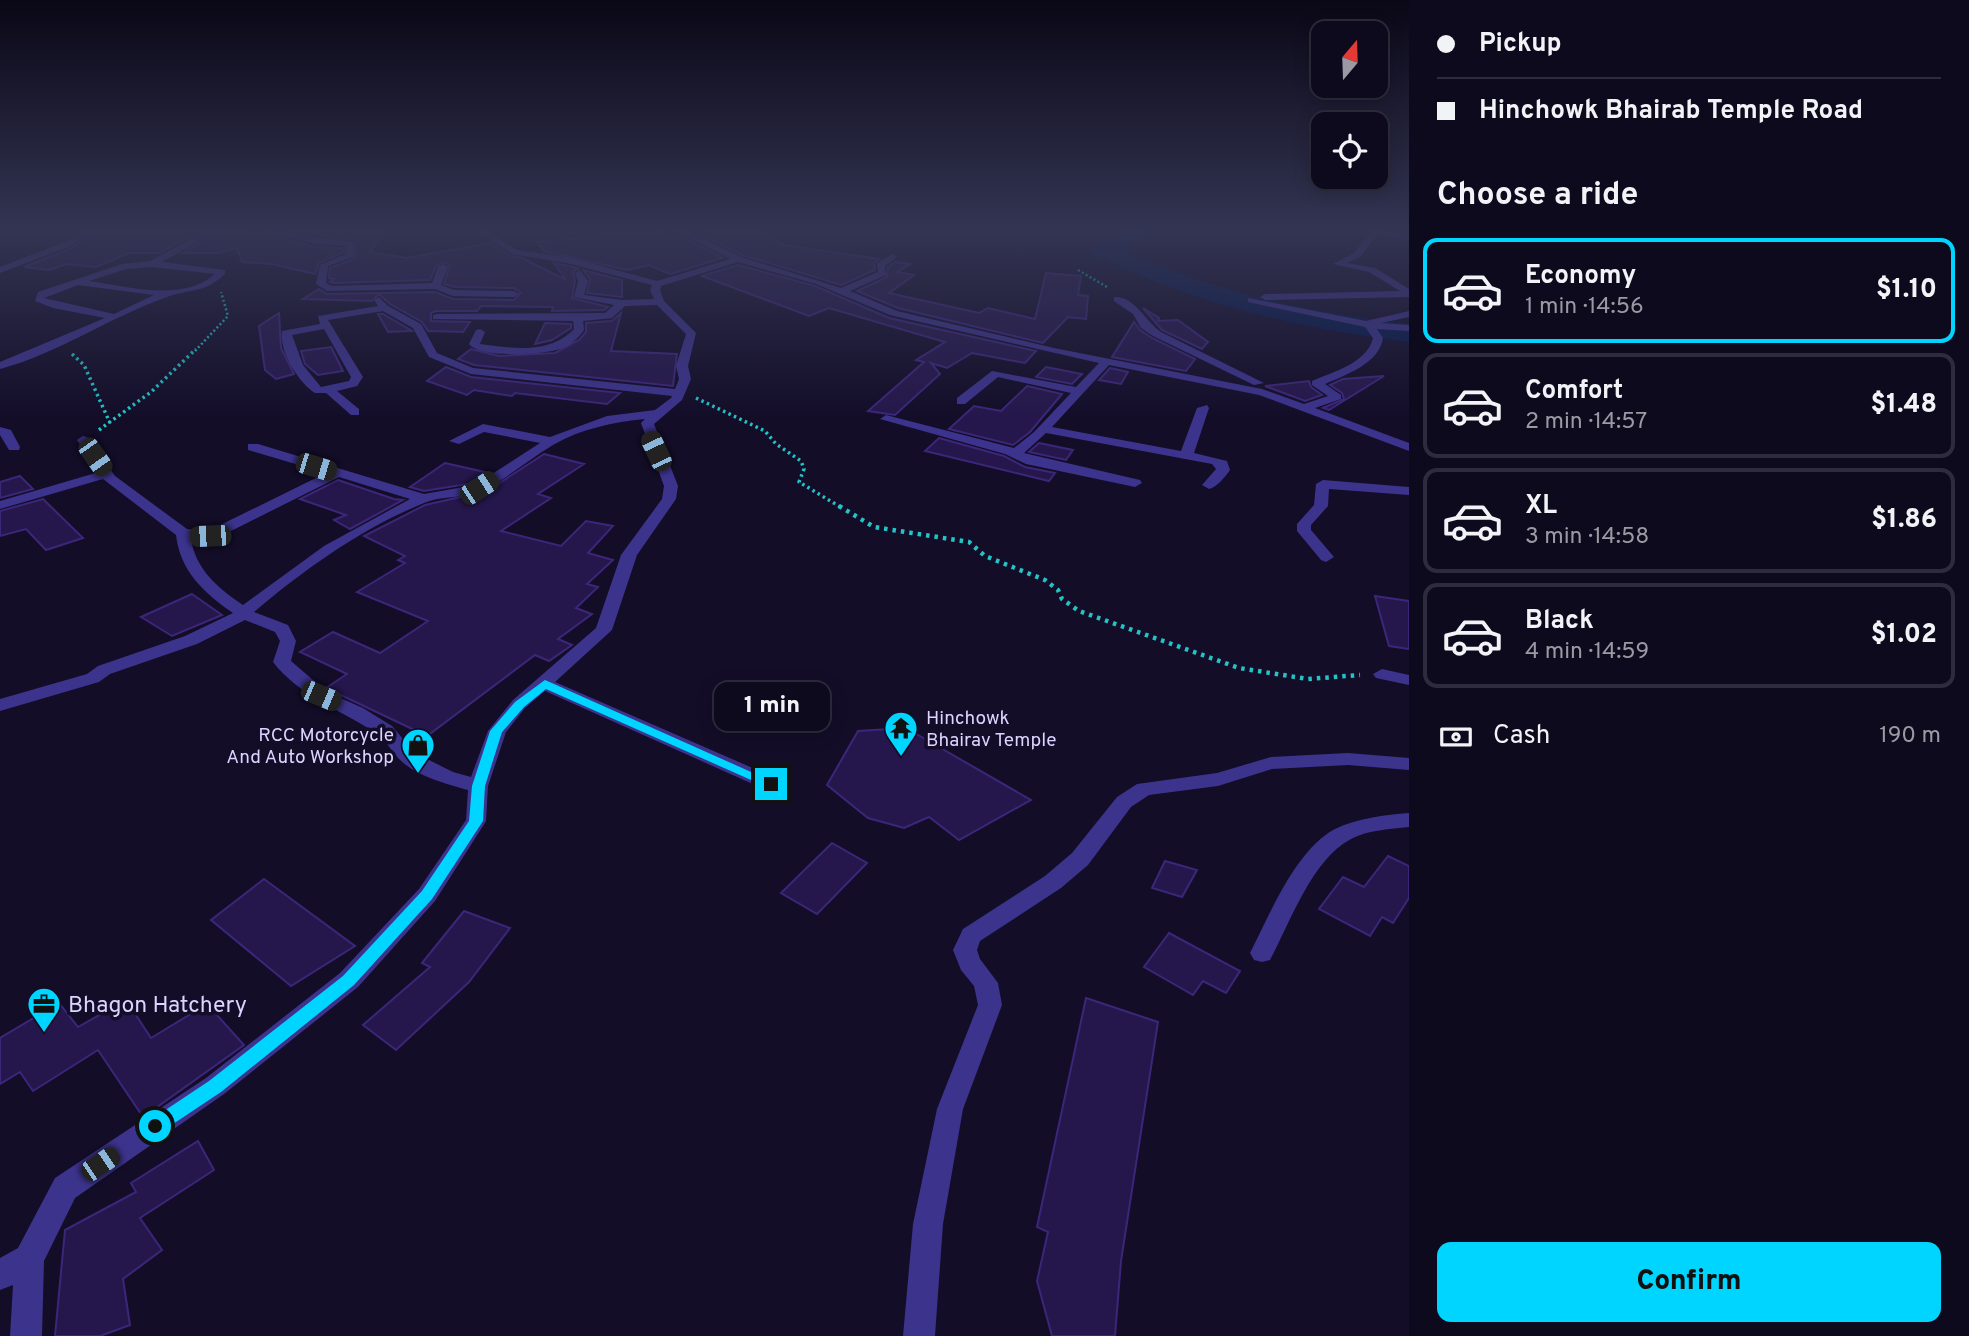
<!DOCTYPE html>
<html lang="en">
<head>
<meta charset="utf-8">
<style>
  :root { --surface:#0e0a1e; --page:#1c182b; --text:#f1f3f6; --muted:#9b9aa4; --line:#2e2b3c; --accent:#00d5ff }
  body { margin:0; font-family:Overpass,sans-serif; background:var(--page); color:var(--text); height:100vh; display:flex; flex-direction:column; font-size:26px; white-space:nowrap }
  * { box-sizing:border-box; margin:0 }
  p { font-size:23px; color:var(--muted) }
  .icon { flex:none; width:38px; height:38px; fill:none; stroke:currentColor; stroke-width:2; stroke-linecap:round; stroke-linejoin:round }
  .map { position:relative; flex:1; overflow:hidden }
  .panel { display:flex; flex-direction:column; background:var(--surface); width:560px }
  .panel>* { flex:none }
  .banner { display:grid; align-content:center; height:154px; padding:0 28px; background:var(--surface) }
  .needle { width:46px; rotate:19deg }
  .tools { position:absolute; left:1311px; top:21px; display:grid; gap:14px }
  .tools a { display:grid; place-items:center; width:77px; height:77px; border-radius:14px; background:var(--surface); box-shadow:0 4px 18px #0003,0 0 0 2px var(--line); font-size:35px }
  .end { position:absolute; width:32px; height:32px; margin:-16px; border:9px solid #00d5ff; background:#111; box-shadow:0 0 0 4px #111 }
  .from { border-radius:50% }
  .bubble { position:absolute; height:49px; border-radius:14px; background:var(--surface); box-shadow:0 4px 18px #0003,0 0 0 2px var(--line); font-size:23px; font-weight:800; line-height:49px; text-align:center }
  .car { position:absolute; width:21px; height:42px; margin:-21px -10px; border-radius:9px; box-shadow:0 0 5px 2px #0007; background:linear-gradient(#222 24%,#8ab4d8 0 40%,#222 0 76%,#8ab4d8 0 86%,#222 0) }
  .banner b { display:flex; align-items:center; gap:24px; height:66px; font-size:26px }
  .banner b+b { border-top:2px solid var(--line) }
  .banner i { width:18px; height:18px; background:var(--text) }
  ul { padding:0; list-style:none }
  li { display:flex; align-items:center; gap:21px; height:105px; margin:0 14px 10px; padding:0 14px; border:4px solid var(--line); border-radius:14px }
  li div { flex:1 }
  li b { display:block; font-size:26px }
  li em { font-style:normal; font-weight:800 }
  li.on { border-color:var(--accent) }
  li>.icon { width:63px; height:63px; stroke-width:1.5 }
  h2 { padding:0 28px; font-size:32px; line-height:84px }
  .pay { display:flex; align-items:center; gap:18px; height:77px; padding:0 28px; font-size:26px }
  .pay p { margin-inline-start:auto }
  .button { display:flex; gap:14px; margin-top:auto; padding:14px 28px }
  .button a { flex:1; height:80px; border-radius:14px; background:var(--accent); color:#111; font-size:28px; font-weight:800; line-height:80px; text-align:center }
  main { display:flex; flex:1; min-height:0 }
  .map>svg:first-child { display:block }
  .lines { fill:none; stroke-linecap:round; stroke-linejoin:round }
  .river { fill:#05194a; fill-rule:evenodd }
  .building { fill:#25174b; stroke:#3c267a; stroke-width:2 }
  .path-far2 { stroke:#22c4c5; stroke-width:2.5; stroke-dasharray:2 2.5; stroke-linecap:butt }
  .path-far1 { stroke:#22c4c5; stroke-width:3.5; stroke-dasharray:2.5 3.5; stroke-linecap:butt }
  .path { stroke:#22c4c5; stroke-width:4.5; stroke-dasharray:3.5 5; stroke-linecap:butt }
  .minor { fill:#3c338c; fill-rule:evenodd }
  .route { fill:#00d5ff }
  .labels { text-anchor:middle; stroke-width:7; stroke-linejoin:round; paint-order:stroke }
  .poi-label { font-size:19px; fill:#dcd4ff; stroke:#130d28; text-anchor:start }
  .near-poi-label { font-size:23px; fill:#dcd4ff; stroke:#130d28; text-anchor:start }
</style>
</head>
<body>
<main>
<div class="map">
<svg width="1409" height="1336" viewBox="0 0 1409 1336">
  <rect width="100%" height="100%" fill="#130d28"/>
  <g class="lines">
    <path class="river" d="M1121 230H1145L1149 238 1146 243 1124 251C1215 292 1310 312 1409 324V342C1299 329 1194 303 1093 255L1089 250 1093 245 1123 235Z"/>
  </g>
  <g class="building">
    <polygon points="95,230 203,230 159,253 129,253 96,267 67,264 49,270 24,267 72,248"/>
    <polygon points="297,230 385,230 370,252 407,258 491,243 511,256 522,258 566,280 554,263 578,268 573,272 575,281 572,298 608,307 604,310 552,311 553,307 481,306 477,311 436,311 431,313 431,321 470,322 463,332 428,331 422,322 390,304 379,294 372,301 303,299 319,289 327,294 435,292 453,299 514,300 521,293 514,288 455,287 444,284 450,266 444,262 436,266 430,280 333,283 330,282 334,279 329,278 330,268 354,259 356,240 292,231"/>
    <polygon points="721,230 756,231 784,245 879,259 874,263 875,270 841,285 742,255 699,234"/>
    <polygon points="220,231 266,234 314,247 344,248 344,252 319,263 315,274 272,264 242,262 237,248 219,253 183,253"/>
    <polygon points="661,232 670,240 683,237 723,258 670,274 649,265 627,270 544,251 537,242"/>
    <polygon points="895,262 910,264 897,272 914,275 889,293 979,313 988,308 1035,319 1046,273 1081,276 1078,295 1088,296 1086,319 1068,317 1043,343 898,308 857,291 887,277 888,267"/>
    <polygon points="738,265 815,286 889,318 1036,351 1025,363 972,353 947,368 931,363 940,374 895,415 868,411 924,362 916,360 945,342 829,308 809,316 702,276"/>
    <polygon points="583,270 622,280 622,297 587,293 590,279"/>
    <polygon points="1143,308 1159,318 1158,321 1178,320 1208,342 1202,349 1162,330"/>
    <polygon points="279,313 281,348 294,374 276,379 265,370 259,326"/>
    <polygon points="621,313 611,351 677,354 673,386 474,365 458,359 471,349 499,356 555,353 579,340 586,332 586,323 612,321"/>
    <polygon points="378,314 383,314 412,331 388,332"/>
    <polygon points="1134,322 1140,330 1152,338 1195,359 1186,371 1112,357"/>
    <polygon points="545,323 571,324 571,328 552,340 535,344"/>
    <polygon points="331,347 343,371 318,375 305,364 301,351"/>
    <polygon points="446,367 471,377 620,393 607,404 515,393 512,396 474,390 467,395 427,381"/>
    <polygon points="1046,367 1082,374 1072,384 1036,377"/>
    <polygon points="1110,368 1128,372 1121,384 1099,380"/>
    <polygon points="1384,376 1329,410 1323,408 1344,399 1342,393 1330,385 1343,379"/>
    <polygon points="1309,381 1311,387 1322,395 1305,401 1265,386"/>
    <polygon points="1027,386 1062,394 1030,432 1013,445 949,429 974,406 1001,411"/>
    <polygon points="939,438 1004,456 1025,467 1055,473 1049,481 925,451"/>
    <polygon points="1039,443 1073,450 1066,460 1029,452"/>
    <polygon points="544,454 584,464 538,494 551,498 501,531 561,546 586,521 613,526 588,553 613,560 587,584 598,587 576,608 592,614 558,639 572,645 549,661 535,655 427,736 326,688 347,674 300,652 333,632 380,653 428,621 357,592 405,563 398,560 405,556 364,536 425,505 487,491"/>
    <polygon points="445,463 489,473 474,483 424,491 410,487"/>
    <polygon points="20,476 33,489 0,498 0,482"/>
    <polygon points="338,480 394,499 403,500 350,529 334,520 346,515 300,499"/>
    <polygon points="43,499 83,538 46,550 26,529 0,536 0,511"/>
    <polygon points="192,594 222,615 172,636 141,617"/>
    <polygon points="1375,596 1409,601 1409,649 1389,646"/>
    <polygon points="906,728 1031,800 959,840 929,817 904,828 868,818 827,785 858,731"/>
    <polygon points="832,843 867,863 817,914 781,893"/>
    <polygon points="1388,856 1409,866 1409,898 1393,923 1382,917 1370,936 1319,909 1343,877 1364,887"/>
    <polygon points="1165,861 1197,870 1182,897 1152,888"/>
    <polygon points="264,879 355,946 291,986 211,920"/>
    <polygon points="464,911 510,928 469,982 396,1050 363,1025 430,967 422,963"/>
    <polygon points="1169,933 1240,971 1226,993 1203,981 1193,995 1144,967"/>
    <polygon points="1086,998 1158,1022 1121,1261 1115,1336 1052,1336 1037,1281 1048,1232 1037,1227"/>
    <polygon points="126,1000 151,1038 207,1004 244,1045 143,1117 98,1050 33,1091 20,1072 0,1084 0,1038 59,1003 78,1027"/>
    <polygon points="198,1141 214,1170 140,1218 162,1250 123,1279 130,1325 100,1336 55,1336 65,1230 136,1192 131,1183"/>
  </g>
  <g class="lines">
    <g class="path-far2">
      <polyline points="1078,270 1107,287"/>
      <polyline points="195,351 228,316 221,292"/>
    </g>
    <g class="path-far1">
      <polyline points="72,354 84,365 110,423"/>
      <polyline points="696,398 765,431 776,444 801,461 804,469 799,482 842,508"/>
      <polyline points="99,430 151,392 196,349"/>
    </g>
    <polyline class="path" points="839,506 874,527 969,542 985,556 1045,580 1058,590 1062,599 1079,611 1239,668 1308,679 1360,675"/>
    <g class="minor">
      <polygon points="84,230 93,230 71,246 0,273 0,267 65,242"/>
      <path d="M208 230H218L162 262 225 270V274C204 294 191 288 167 297 110 317 59 353 0 369V362L105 318 53 308 35 301 38 292 122 264 150 261ZM152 267 215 274C182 303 127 286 89 281L126 269ZM78 285 154 295 114 314 44 298Z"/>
      <polygon points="263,230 354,242 353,257 328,266 326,283 332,286 432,283 438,267 443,264 448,267 441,285 454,290 514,291 519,294 514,297 453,296 435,289 327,291 316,284 320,265 346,254 347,246 315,244"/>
      <path d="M476 230H485L517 250 568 257 657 281 730 259 675 230H685L741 257 841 288 878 272 877 263 893 254 897 257 885 266 886 275 850 291 897 311 1054 348 1262 389 1304 404 1328 396 1312 385V381C1333 372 1367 363 1373 338L1365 327 1248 302V298L1366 321 1409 311V317L1381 323 1409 325V331L1377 329 1383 338C1379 364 1345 375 1325 384L1341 395V399L1315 408 1409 443V451L1259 395 1109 365 1052 427 1181 451 1197 408 1207 405 1209 408 1194 453 1227 461 1230 470C1225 477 1217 487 1209 489L1202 485 1216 469 1212 464 1046 433 1024 453 1140 480 1142 483 1135 487 1026 464 1005 454 880 419 886 415 1014 448 1034 432 1071 393 998 377 965 404H957V398L992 371 1076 387 1099 363 890 315 816 284 738 262 661 286 660 290 664 301 696 333 688 366 691 379 682 400 654 424 678 486 676 499 637 555 612 630 555 682 778 779 781 784 778 789H764L545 691 525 708 506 732 488 786 486 821 483 826 435 901 358 987 224 1094 75 1198 44 1261 42 1336H10L13 1285 0 1290V1258L18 1248 55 1178 206 1078 340 973 419 889 466 820 468 790C446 784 416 776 399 759 391 751 385 738 374 732 340 709 299 696 273 662L280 641 275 632 245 620 197 644 110 674 99 682 0 711V699L87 674 98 666 185 636 233 613C204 593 180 571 176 535L103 479 0 509V501L99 472 77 440 83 436 87 437 115 476 187 529 208 531 326 473 248 450V444H258L424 494 475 485 540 443 484 432 459 444 449 441 483 424 550 437 607 416 655 410 671 398 672 396 471 374 429 357 413 328 383 311 328 320 363 377 357 386 337 391 359 409V415H351L326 393H315C298 382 279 351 282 331L320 324 318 316 378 306 374 300 379 297 388 306 421 324 437 353 473 368 675 389 679 379 676 366 686 334 657 305 625 306 612 318 583 321 584 330C578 338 572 344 563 348 545 355 481 359 469 344L476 330 480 329 485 332 480 344C512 348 549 355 574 329L573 321 433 319V315L437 314 605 313 614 305 574 297 578 281 575 273 580 270 588 281 584 295 622 300 654 299 650 290 652 285 567 263 512 254ZM324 329 351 377 349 381 321 387 303 365 292 335ZM645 419 641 423 664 486 662 499 621 555 596 628 513 700 488 731 471 777 453 772 415 753 392 726 363 708 327 692 291 661 296 641 288 625 254 612C305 569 362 528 424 503 443 495 468 499 486 489 510 476 530 459 553 445 580 429 614 422 645 419ZM339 477 410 499 324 546 243 605C218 588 195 569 191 538L215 539Z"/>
      <polygon points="1369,230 1409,235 1409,241 1378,234 1360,257 1347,263 1375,268 1409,289 1409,297 1265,300 1260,297 1265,294 1400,291 1369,272 1333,264 1354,253 1371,232"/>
      <path d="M1114 297C1135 296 1145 321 1161 332L1264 383 1254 385 1153 336 1141 328 1133 314 1114 301Z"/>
      <polygon points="0,427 11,430 20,447 19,450 9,450 0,435"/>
      <polygon points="1323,480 1409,487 1409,495 1329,489 1328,506 1311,525 1311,530 1334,557 1326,562 1321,560 1297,531 1297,524 1314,505 1316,484"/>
      <polygon points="1382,669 1409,675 1409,685 1376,678 1373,674"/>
      <polygon points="1348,753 1409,758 1409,770 1348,765 1272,769 1218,786 1149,795 1131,807 1088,865 1061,888 980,941 977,950 980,959 998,983 1002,1005 963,1109 943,1224 935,1336 903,1336 913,1224 937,1109 978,1005 974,986 961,970 953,950 963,929 1045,876 1072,853 1117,797 1137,784 1217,773 1271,757"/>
      <path d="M1409 813V827C1390 829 1368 830 1351 839 1312 859 1290 923 1270 960L1262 962 1254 960 1250 953C1269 916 1296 849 1335 829 1357 818 1385 815 1409 813Z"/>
    </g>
  </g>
  <linearGradient id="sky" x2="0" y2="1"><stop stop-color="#0a0716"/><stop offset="0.55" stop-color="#333553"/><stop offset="1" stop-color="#333553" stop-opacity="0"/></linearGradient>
  <rect width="1409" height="417" fill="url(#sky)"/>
  <polygon class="route" points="545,680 778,784 771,789 767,787 546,689 524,707 502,732 485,786 483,821 432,899 354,985 221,1092 161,1132 149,1132 146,1126 149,1121 209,1081 343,976 422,891 469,821 472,786 490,731 515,702"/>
  <defs>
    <symbol id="temple-pin" viewBox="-11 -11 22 30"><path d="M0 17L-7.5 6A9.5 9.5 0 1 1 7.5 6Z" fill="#00d5ff" stroke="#130d28"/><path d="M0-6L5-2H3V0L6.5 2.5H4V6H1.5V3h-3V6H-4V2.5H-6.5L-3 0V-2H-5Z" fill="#111"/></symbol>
    <symbol id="shop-pin" viewBox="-11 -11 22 30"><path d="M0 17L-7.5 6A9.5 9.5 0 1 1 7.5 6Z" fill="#00d5ff" stroke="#130d28"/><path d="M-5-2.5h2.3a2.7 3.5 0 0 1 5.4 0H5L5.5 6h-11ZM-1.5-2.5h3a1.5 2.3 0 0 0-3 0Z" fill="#111"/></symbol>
    <symbol id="office-pin" viewBox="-11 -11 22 30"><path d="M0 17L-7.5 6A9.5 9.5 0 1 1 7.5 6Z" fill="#00d5ff" stroke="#130d28"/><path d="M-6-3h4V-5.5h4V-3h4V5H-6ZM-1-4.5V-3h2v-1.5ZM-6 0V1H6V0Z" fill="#111"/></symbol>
  </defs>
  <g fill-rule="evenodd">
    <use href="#temple-pin" x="882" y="709" width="38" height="52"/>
    <use href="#shop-pin" x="399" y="726" width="38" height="52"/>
    <use href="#office-pin" x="25" y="985" width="38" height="52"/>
  </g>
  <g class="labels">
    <g class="poi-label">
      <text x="926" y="724">Hinchowk<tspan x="926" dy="22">Bhairav Temple</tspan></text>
      <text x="394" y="741" text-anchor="end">RCC Motorcycle<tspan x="394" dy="22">And Auto Workshop</tspan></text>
    </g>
    <g class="near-poi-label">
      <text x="68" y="1012">Bhagon Hatchery</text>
    </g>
  </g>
</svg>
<div class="tools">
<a><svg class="needle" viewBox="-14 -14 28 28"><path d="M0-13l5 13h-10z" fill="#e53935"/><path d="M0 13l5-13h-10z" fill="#9b9aa4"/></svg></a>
<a><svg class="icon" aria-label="locate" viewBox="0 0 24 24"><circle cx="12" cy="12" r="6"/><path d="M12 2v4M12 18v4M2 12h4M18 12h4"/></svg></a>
</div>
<i class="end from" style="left:155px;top:1126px"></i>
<i class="end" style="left:771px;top:784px"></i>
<div class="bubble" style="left:714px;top:682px;width:116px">1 min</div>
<i class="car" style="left:656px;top:451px;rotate:335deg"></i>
<i class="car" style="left:95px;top:457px;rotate:145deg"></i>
<i class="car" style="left:316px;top:467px;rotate:107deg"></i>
<i class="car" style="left:479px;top:488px;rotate:57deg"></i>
<i class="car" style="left:210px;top:536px;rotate:268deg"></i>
<i class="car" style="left:321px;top:696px;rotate:113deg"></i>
<i class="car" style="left:100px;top:1164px;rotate:56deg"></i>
</div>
<section class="panel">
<div class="banner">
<b><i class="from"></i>Pickup</b>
<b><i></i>Hinchowk Bhairab Temple Road</b>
</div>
<h2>Choose a ride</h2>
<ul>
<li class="on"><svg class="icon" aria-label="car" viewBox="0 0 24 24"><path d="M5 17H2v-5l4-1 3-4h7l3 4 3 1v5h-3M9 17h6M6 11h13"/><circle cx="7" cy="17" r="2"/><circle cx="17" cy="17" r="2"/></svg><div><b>Economy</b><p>1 min · 14:56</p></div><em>$1.10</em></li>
<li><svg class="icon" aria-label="car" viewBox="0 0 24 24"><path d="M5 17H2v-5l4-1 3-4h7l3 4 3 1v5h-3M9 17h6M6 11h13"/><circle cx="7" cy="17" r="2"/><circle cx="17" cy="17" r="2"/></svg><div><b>Comfort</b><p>2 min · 14:57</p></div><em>$1.48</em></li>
<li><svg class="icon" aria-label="car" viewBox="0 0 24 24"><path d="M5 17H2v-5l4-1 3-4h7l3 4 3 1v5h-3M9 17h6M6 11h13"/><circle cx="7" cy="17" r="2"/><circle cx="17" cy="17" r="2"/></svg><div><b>XL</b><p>3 min · 14:58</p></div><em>$1.86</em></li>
<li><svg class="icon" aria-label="car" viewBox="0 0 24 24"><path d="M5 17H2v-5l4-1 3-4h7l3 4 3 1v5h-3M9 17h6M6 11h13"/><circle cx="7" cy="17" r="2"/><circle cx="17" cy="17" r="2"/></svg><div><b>Black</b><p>4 min · 14:59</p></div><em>$1.02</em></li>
</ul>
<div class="pay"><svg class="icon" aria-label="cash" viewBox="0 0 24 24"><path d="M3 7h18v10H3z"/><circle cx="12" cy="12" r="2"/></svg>Cash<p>190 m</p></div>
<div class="button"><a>Confirm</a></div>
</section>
</main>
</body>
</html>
